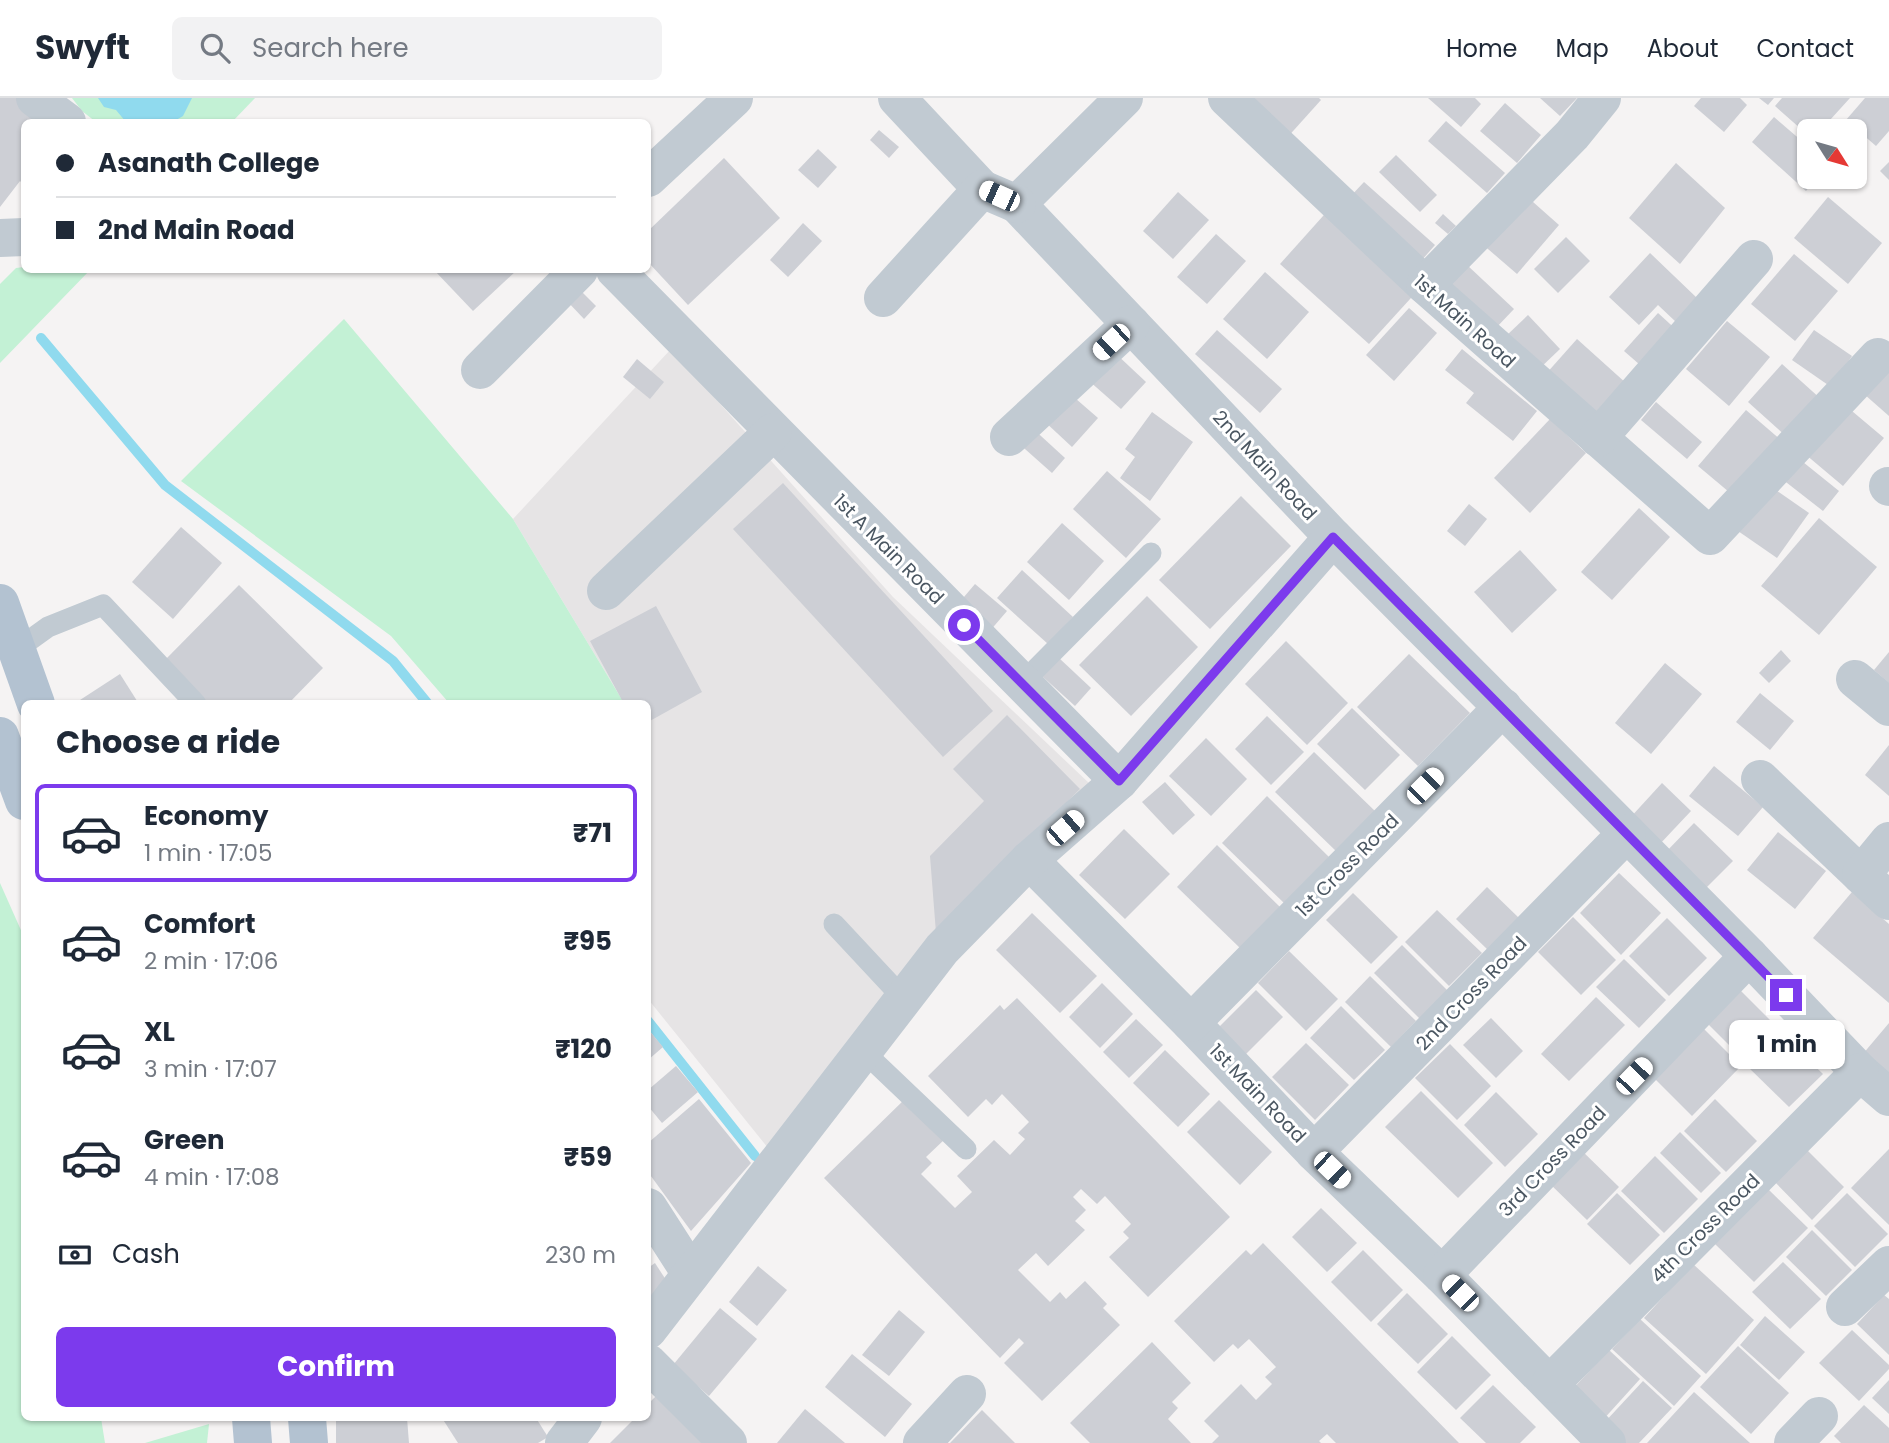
<!DOCTYPE html>
<html lang="en">
<head>
<meta charset="utf-8">
<style>
  :root { --surface:#fff; --page:#f2f2f3; --text:#1f2937; --muted:#747a83; --line:#e0e1e3; --accent:#7c3aed }
  body { margin:0; font-family:Poppins,sans-serif; background:var(--page); color:var(--text); height:100vh; display:flex; flex-direction:column; font-size:26px; white-space:nowrap }
  * { box-sizing:border-box; margin:0 }
  p { font-size:23px; color:var(--muted) }
  .icon { flex:none; width:38px; height:38px; fill:none; stroke:currentColor; stroke-width:2; stroke-linecap:round; stroke-linejoin:round }
  .map { position:relative; flex:1; overflow:hidden }
  .sheet { position:absolute; left:21px; top:602px; width:630px; height:721px; display:flex; flex-direction:column; background:var(--surface); border-radius:10px; box-shadow:0 2px 5px #0004 }
  .sheet>* { flex:none }
  .hud { position:absolute; left:21px; top:21px; width:630px; height:154px; border-radius:10px; box-shadow:0 2px 5px #0004; display:grid; align-content:center; height:154px; padding:0 35px; background:var(--surface) }
  .needle { width:46px; rotate:127deg }
  .fabs { position:absolute; left:1797px; top:21px; display:grid; gap:14px }
  .fabs a { display:grid; place-items:center; width:70px; height:70px; border-radius:10px; background:var(--surface); box-shadow:0 2px 5px #0004; font-size:35px }
  .end { position:absolute; width:32px; height:32px; margin:-16px; border:9px solid #7c3aed; background:#fff; box-shadow:0 0 0 4px #fff }
  .from { border-radius:50% }
  .bubble { position:absolute; height:49px; border-radius:10px; background:var(--surface); box-shadow:0 2px 5px #0004; font-size:23px; font-weight:700; line-height:49px; text-align:center }
  .car { position:absolute; width:21px; height:42px; margin:-21px -10px; border-radius:9px; box-shadow:0 0 5px 2px #0007; background:linear-gradient(#fff 24%,#345 0 40%,#fff 0 76%,#345 0 86%,#fff 0) }
  .hud b { display:flex; align-items:center; gap:24px; height:66px; font-size:26px }
  .hud b+b { border-top:2px solid var(--line) }
  .hud i { width:18px; height:18px; background:var(--text) }
  ul { padding:0; list-style:none }
  li { display:flex; align-items:center; gap:21px; height:98px; margin:0 14px 10px; padding:0 21px; border:4px solid transparent; border-radius:10px }
  li div { flex:1 }
  li b { display:block; font-size:26px }
  li em { font-style:normal; font-weight:700 }
  li.current { border-color:var(--accent) }
  li>.icon { width:63px; height:63px; stroke-width:1.5 }
  h2 { padding:0 35px; font-size:32px; line-height:84px }
  .pay { display:flex; align-items:center; gap:18px; height:77px; padding:0 35px; font-size:26px }
  .pay p { margin-inline-start:auto }
  .action { display:flex; gap:14px; margin-top:auto; padding:14px 35px }
  .action a { flex:1; height:80px; border-radius:10px; background:var(--accent); color:#fff; font-size:28px; font-weight:700; line-height:80px; text-align:center }
  header { display:flex; align-items:center; gap:42px; box-sizing:border-box; height:98px; padding:0 35px; background:var(--surface); border-bottom:2px solid var(--line) }
  header strong { font-size:33px }
  nav { display:flex; gap:38px; margin-inline-start:auto; font-size:24px }
  .search { width:490px; height:63px; background:var(--page); display:flex; align-items:center; gap:18px; box-sizing:border-box; padding:0 24px; border-radius:10px; color:var(--muted); font-size:26px }
  .map>svg:first-child { display:block }
  .education { fill:#e6e4e5 }
  .green { fill:#c3f1d5 }
  .water { fill:#90daee }
  .lines { fill:none; stroke-linecap:round; stroke-linejoin:round }
  .stream { stroke:#90daee; stroke-width:10 }
  .building { fill:#cdcfd5 }
  .lane { stroke:#c1cad2; stroke-width:21 }
  .street { stroke:#c1cad2; stroke-width:38 }
  .primary { stroke:#b3c2d1; stroke-width:38 }
  .route { stroke:#7c3aed; stroke-width:9 }
  .labels { text-anchor:middle; stroke-width:6; stroke-linejoin:round; paint-order:stroke }
  .street-label { font-size:19px; fill:#4a5661; stroke:#fff }
</style>
</head>
<body>
<header>
<strong>Swyft</strong>
<div class="search"><svg class="icon" aria-label="search" viewBox="0 0 24 24"><circle cx="10" cy="10" r="6"/><path d="M15 15l6 6"/></svg>Search here</div>
<nav><a>Home</a><a>Map</a><a>About</a><a>Contact</a></nav>
</header>
<div class="map">
<svg width="1889" height="1345" viewBox="0 0 1889 1345">
  <rect width="100%" height="100%" fill="#f5f3f3"/>
  <polygon class="education" points="671,251 893,499 1090,686 768,1050 648,901 648,606 624,605 513,421"/>
  <g class="green">
    <polygon points="72,0 255,0 232,24 96,24 82,13"/>
    <polygon points="24,169 24,172 90,172 0,265 0,186 16,170"/>
    <polygon points="344,221 513,421 624,605 449,605 391,538 181,383"/>
    <polygon points="0,785 24,839 24,1320 101,1320 105,1345 0,1345"/>
    <polygon points="209,1326 207,1345 145,1345"/>
  </g>
  <polygon class="water" points="98,0 192,0 183,18 176,22 157,21 147,24 126,24 116,12 104,9"/>
  <g class="lines">
    <g class="stream">
      <polyline points="41,240 165,387 393,563 428,606"/>
      <polyline points="648,923 755,1058"/>
    </g>
  </g>
  <g class="building">
    <polygon points="0,0 22,0 53,24 24,24 24,87 20,83 0,109"/>
    <polygon points="1246,0 1319,0 1321,2 1285,42"/>
    <polygon points="1428,0 1475,0 1481,6 1461,29"/>
    <polygon points="1540,0 1577,0 1560,18"/>
    <polygon points="1701,0 1740,0 1747,7 1724,34 1694,8"/>
    <polygon points="1759,0 1774,0 1768,7"/>
    <polygon points="1782,0 1850,0 1820,33 1810,33 1810,39 1775,8"/>
    <polygon points="1865,0 1889,0 1889,33 1876,48 1846,22"/>
    <polygon points="1505,5 1541,37 1517,65 1480,33"/>
    <polygon points="1774,19 1810,50 1810,79 1818,79 1806,93 1752,44"/>
    <polygon points="1446,23 1505,75 1487,95 1428,43"/>
    <polygon points="879,32 899,49 889,60 870,42"/>
    <polygon points="818,51 837,69 818,90 798,72"/>
    <polygon points="1396,57 1437,97 1420,114 1379,74"/>
    <polygon points="724,60 780,120 688,207 648,164 648,133"/>
    <polygon points="1889,64 1889,82 1880,73"/>
    <polygon points="1676,65 1725,110 1680,166 1629,120"/>
    <polygon points="1364,84 1435,147 1421,163 1349,100"/>
    <polygon points="1178,94 1209,122 1173,161 1143,133"/>
    <polygon points="1523,95 1559,127 1517,176 1481,145"/>
    <polygon points="1828,99 1882,145 1848,186 1794,140"/>
    <polygon points="1332,108 1421,189 1369,246 1280,166"/>
    <polygon points="1443,116 1456,128 1448,136 1435,125"/>
    <polygon points="803,125 822,143 788,179 770,162"/>
    <polygon points="1216,136 1246,163 1207,206 1177,179"/>
    <polygon points="1566,139 1590,163 1558,195 1534,171"/>
    <polygon points="1650,155 1697,200 1676,224 1658,207 1639,227 1609,199"/>
    <polygon points="1794,156 1838,193 1795,243 1751,206"/>
    <polygon points="1467,167 1514,211 1494,232 1448,188"/>
    <polygon points="434,172 517,172 473,213"/>
    <polygon points="1265,174 1309,214 1267,261 1223,221"/>
    <polygon points="578,190 596,208 584,221 566,202"/>
    <polygon points="1409,210 1437,235 1394,283 1366,257"/>
    <polygon points="1658,215 1681,236 1647,273 1624,253"/>
    <polygon points="1528,217 1560,251 1537,273 1505,239"/>
    <polygon points="1727,223 1770,259 1729,308 1686,271"/>
    <polygon points="1217,232 1282,291 1260,315 1195,256"/>
    <polygon points="1814,232 1852,258 1831,289 1792,262"/>
    <polygon points="1577,241 1627,286 1595,322 1545,277"/>
    <polygon points="1462,251 1537,313 1513,343 1466,305 1474,295 1445,272"/>
    <polygon points="1114,254 1146,284 1121,311 1088,282"/>
    <polygon points="637,261 664,284 650,301 623,279"/>
    <polygon points="1782,266 1822,302 1788,340 1748,304"/>
    <polygon points="1889,266 1889,318 1864,296"/>
    <polygon points="1068,294 1098,320 1072,349 1043,322"/>
    <polygon points="1656,304 1702,344 1687,361 1641,322"/>
    <polygon points="1846,308 1884,340 1843,388 1805,356"/>
    <polygon points="1746,312 1782,343 1735,399 1698,368"/>
    <polygon points="1152,314 1193,344 1150,403 1120,380 1135,359 1125,351"/>
    <polygon points="1550,321 1586,355 1530,415 1494,380"/>
    <polygon points="1029,327 1065,360 1052,375 1015,342"/>
    <polygon points="1798,360 1839,393 1823,413 1782,381"/>
    <polygon points="1107,373 1161,421 1126,460 1073,411"/>
    <polygon points="783,385 993,613 943,659 733,431"/>
    <polygon points="1770,388 1809,415 1777,460 1738,433"/>
    <polygon points="1241,398 1291,448 1210,531 1159,482"/>
    <polygon points="1469,406 1487,421 1465,448 1447,433"/>
    <polygon points="1639,410 1670,439 1612,502 1581,474"/>
    <polygon points="1819,420 1877,469 1819,537 1761,488"/>
    <polygon points="1062,425 1104,463 1069,502 1027,464"/>
    <polygon points="181,429 222,465 173,521 132,484"/>
    <polygon points="1520,452 1557,492 1512,535 1474,494"/>
    <polygon points="1022,472 1073,519 1048,546 997,500"/>
    <polygon points="975,486 1007,513 989,534 958,506"/>
    <polygon points="239,487 323,570 288,606 209,606 165,562"/>
    <polygon points="1147,498 1198,549 1131,618 1079,567"/>
    <polygon points="656,508 702,594 648,624 648,606 624,606 590,543"/>
    <polygon points="1286,543 1348,605 1307,647 1245,586"/>
    <polygon points="1781,552 1791,563 1769,585 1759,575"/>
    <polygon points="1889,554 1889,585 1874,572"/>
    <polygon points="1409,556 1470,615 1418,668 1357,609"/>
    <polygon points="1059,560 1091,590 1075,608 1042,578"/>
    <polygon points="1665,565 1702,596 1651,656 1615,625"/>
    <polygon points="120,576 139,606 80,606 80,602"/>
    <polygon points="1760,595 1794,623 1770,652 1736,624"/>
    <polygon points="1352,610 1400,657 1365,692 1317,646"/>
    <polygon points="1007,617 1080,691 936,835 930,758 984,703 953,671"/>
    <polygon points="1267,618 1304,654 1271,687 1235,651"/>
    <polygon points="1206,640 1247,681 1211,718 1169,678"/>
    <polygon points="1889,647 1889,698 1865,677"/>
    <polygon points="1314,654 1376,714 1337,754 1275,694"/>
    <polygon points="1714,668 1763,709 1738,738 1689,698"/>
    <polygon points="1165,684 1195,717 1173,737 1142,704"/>
    <polygon points="1662,685 1691,713 1658,748 1629,721"/>
    <polygon points="1267,698 1329,759 1284,805 1222,745"/>
    <polygon points="1694,725 1733,763 1701,795 1663,757"/>
    <polygon points="1124,731 1170,776 1125,821 1079,777"/>
    <polygon points="1778,734 1826,773 1795,811 1747,772"/>
    <polygon points="1217,747 1280,809 1240,850 1177,789"/>
    <polygon points="1619,775 1661,815 1621,857 1580,815"/>
    <polygon points="1487,789 1519,820 1488,852 1456,821"/>
    <polygon points="1852,794 1889,826 1889,905 1813,840"/>
    <polygon points="1353,795 1398,839 1371,866 1326,822"/>
    <polygon points="1437,812 1482,855 1449,888 1405,844"/>
    <polygon points="1032,815 1097,878 1060,915 996,852"/>
    <polygon points="1573,819 1616,862 1581,897 1538,854"/>
    <polygon points="1667,820 1707,860 1669,898 1629,858"/>
    <polygon points="1402,847 1449,894 1421,922 1374,875"/>
    <polygon points="1289,853 1338,901 1306,933 1258,885"/>
    <polygon points="1624,861 1666,902 1639,930 1596,889"/>
    <polygon points="1370,878 1416,923 1391,949 1345,904"/>
    <polygon points="1102,885 1133,916 1100,950 1069,919"/>
    <polygon points="1739,891 1777,929 1744,962 1706,924"/>
    <polygon points="1256,892 1283,919 1246,956 1219,929"/>
    <polygon points="1596,899 1625,927 1569,983 1541,956"/>
    <polygon points="1017,900 1230,1119 1148,1199 1109,1159 1129,1140 1123,1134 1131,1126 1105,1098 1097,1106 1081,1091 1073,1099 1086,1112 1075,1123 1085,1132 1048,1168 1036,1155 1018,1172 1050,1204 1060,1194 1066,1201 1085,1183 1107,1206 1103,1210 1120,1227 1042,1303 1004,1265 1024,1245 1019,1240 1000,1260 824,1080 906,1000 945,1041 926,1059 932,1065 921,1076 955,1110 972,1094 957,1078 994,1042 1010,1057 1025,1041 1018,1035 1029,1024 1002,996 992,1007 986,1001 968,1019 928,978 1000,907 1004,912"/>
    <polygon points="1341,908 1385,952 1354,982 1310,940"/>
    <polygon points="1491,920 1523,953 1496,980 1463,947"/>
    <polygon points="1136,921 1163,947 1129,980 1103,954"/>
    <polygon points="1889,925 1889,980 1862,957"/>
    <polygon points="1700,927 1741,968 1692,1018 1651,977"/>
    <polygon points="648,931 663,949 648,962"/>
    <polygon points="1780,934 1823,976 1789,1009 1747,968"/>
    <polygon points="1306,945 1349,987 1315,1022 1272,979"/>
    <polygon points="1450,946 1491,988 1457,1022 1415,980"/>
    <polygon points="1165,952 1210,996 1178,1029 1133,985"/>
    <polygon points="676,968 698,994 662,1025 648,1008 648,992"/>
    <polygon points="1421,993 1493,1065 1458,1100 1385,1029"/>
    <polygon points="1496,994 1538,1036 1505,1069 1464,1027"/>
    <polygon points="699,1001 751,1065 691,1133 648,1074 648,1045"/>
    <polygon points="1715,1001 1757,1043 1726,1074 1684,1033"/>
    <polygon points="1219,1002 1272,1054 1240,1087 1187,1034"/>
    <polygon points="1680,1034 1721,1075 1701,1095 1660,1055"/>
    <polygon points="1578,1049 1619,1089 1587,1122 1546,1082"/>
    <polygon points="1805,1050 1844,1089 1812,1122 1773,1082"/>
    <polygon points="1889,1051 1889,1127 1851,1090"/>
    <polygon points="1655,1058 1698,1101 1664,1135 1621,1093"/>
    <polygon points="1768,1091 1808,1130 1754,1184 1715,1146"/>
    <polygon points="1617,1095 1660,1137 1630,1167 1587,1126"/>
    <polygon points="1847,1095 1888,1136 1855,1169 1814,1128"/>
    <polygon points="1321,1110 1357,1145 1327,1174 1292,1139"/>
    <polygon points="1812,1132 1852,1172 1826,1198 1786,1159"/>
    <polygon points="1263,1145 1459,1345 1336,1345 1327,1336 1319,1343 1321,1345 1212,1345 1219,1338 1204,1323 1241,1286 1256,1302 1272,1286 1265,1279 1276,1269 1249,1241 1238,1251 1233,1246 1214,1264 1174,1223 1246,1152 1251,1157"/>
    <polygon points="1363,1152 1403,1192 1371,1224 1331,1184"/>
    <polygon points="1783,1164 1821,1201 1790,1231 1752,1194"/>
    <polygon points="655,1165 666,1182 648,1204 648,1170"/>
    <polygon points="1693,1166 1754,1222 1706,1276 1644,1220"/>
    <polygon points="758,1168 787,1192 757,1228 729,1204"/>
    <polygon points="1407,1195 1448,1236 1418,1266 1377,1226"/>
    <polygon points="1884,1197 1889,1201 1889,1257 1857,1226"/>
    <polygon points="720,1210 757,1241 709,1298 673,1267"/>
    <polygon points="899,1212 925,1234 889,1278 862,1257"/>
    <polygon points="1765,1218 1805,1254 1779,1282 1740,1247"/>
    <polygon points="1640,1221 1701,1278 1674,1308 1612,1251"/>
    <polygon points="1852,1232 1889,1267 1889,1271 1859,1303 1819,1265"/>
    <polygon points="1452,1238 1491,1277 1456,1312 1417,1274"/>
    <polygon points="1152,1244 1191,1285 1172,1304 1178,1310 1168,1321 1191,1345 1090,1345 1070,1325"/>
    <polygon points="1738,1248 1789,1295 1751,1336 1700,1289"/>
    <polygon points="1609,1252 1640,1281 1601,1324 1569,1295"/>
    <polygon points="852,1256 912,1306 885,1339 825,1289"/>
    <polygon points="1889,1282 1889,1316 1872,1300"/>
    <polygon points="1643,1283 1672,1310 1639,1345 1623,1345 1603,1326"/>
    <polygon points="1493,1287 1536,1329 1520,1345 1486,1345 1460,1320"/>
    <polygon points="1694,1294 1750,1345 1647,1345"/>
    <polygon points="659,1295 710,1345 610,1345 635,1320 648,1320 648,1306"/>
    <polygon points="1864,1307 1889,1330 1889,1345 1841,1345 1834,1338"/>
    <polygon points="805,1311 845,1345 777,1345"/>
    <polygon points="982,1312 1015,1345 950,1345"/>
    <polygon points="336,1320 407,1320 409,1345 336,1345"/>
    <polygon points="442,1320 536,1320 548,1339 538,1345 458,1345"/>
  </g>
  <g class="lines">
    <g class="lane">
      <polyline points="16,552 48,529 103,507 196,606"/>
      <polyline points="1022,585 1151,455"/>
      <polyline points="834,826 903,900"/>
      <polyline points="862,952 966,1051"/>
    </g>
    <g class="street">
      <polyline points="35,0 67,24"/>
      <polyline points="897,0 982,91"/>
      <polyline points="1124,0 1017,106 1333,439 1749,858 1860,974 1889,999"/>
      <polyline points="1227,0 1425,187 1710,438 1878,259"/>
      <polyline points="648,80 734,0"/>
      <polyline points="0,140 24,139"/>
      <polyline points="615,172 1119,683"/>
      <polyline points="1425,187 1572,37 1602,0"/>
      <polyline points="883,200 982,91 1017,106"/>
      <polyline points="480,272 579,172"/>
      <polyline points="1009,339 1131,226"/>
      <polyline points="1598,340 1754,161"/>
      <polyline points="1888,388 1889,389"/>
      <polyline points="606,493 773,334"/>
      <polyline points="1855,581 1889,609"/>
      <polyline points="1760,681 1861,777"/>
      <polyline points="1889,743 1861,777 1889,803"/>
      <polyline points="1029,762 1191,925 1314,1054 1442,1177 1607,1345"/>
      <polyline points="1191,925 1503,609"/>
      <polyline points="1314,1054 1627,735"/>
      <polyline points="648,1109 691,1176"/>
      <polyline points="1442,1177 1749,858"/>
      <polyline points="1845,1209 1889,1167"/>
      <polyline points="648,1232 942,851 1029,762 1119,683 1333,439"/>
      <polyline points="648,1265 728,1345"/>
      <polyline points="1550,1286 1860,974"/>
      <polyline points="564,1345 583,1320"/>
      <polyline points="922,1345 967,1296"/>
      <polyline points="1793,1345 1819,1318"/>
    </g>
    <g class="primary">
      <polyline points="0,505 36,606"/>
      <polyline points="0,638 24,703"/>
      <polyline points="251,1320 253,1345"/>
      <polyline points="307,1320 309,1345"/>
    </g>
  </g>
  <g class="lines">
    <polyline class="route" points="964,527 1119,683 1333,439 1786,897"/>
  </g>
  <g class="labels">
    <g class="street-label">
      <text transform="translate(1465 223) rotate(42)" y="7">1st Main Road</text>
      <text transform="translate(1265 367) rotate(47)" y="7">2nd Main Road</text>
      <text transform="translate(889 451) rotate(45)" y="7">1st A Main Road</text>
      <text transform="translate(1347 767) rotate(-45)" y="7">1st Cross Road</text>
      <text transform="translate(1471 895) rotate(-46)" y="7">2nd Cross Road</text>
      <text transform="translate(1258 995) rotate(46)" y="7">1st Main Road</text>
      <text transform="translate(1552 1063) rotate(-46)" y="7">3rd Cross Road</text>
      <text transform="translate(1705 1130) rotate(-45)" y="7">4th Cross Road</text>
    </g>
  </g>
</svg>
<div class="fabs">
<a><svg class="needle" viewBox="-14 -14 28 28"><path d="M0-13l5 13h-10z" fill="#e53935"/><path d="M0 13l5-13h-10z" fill="#747a83"/></svg></a>
</div>
<i class="end from" style="left:964px;top:527px"></i>
<i class="end" style="left:1786px;top:897px"></i>
<div class="bubble" style="left:1729px;top:922px;width:116px">1 min</div>
<i class="car" style="left:999px;top:98px;rotate:294deg"></i>
<i class="car" style="left:1111px;top:244px;rotate:227deg"></i>
<i class="car" style="left:1425px;top:688px;rotate:45deg"></i>
<i class="car" style="left:1065px;top:730px;rotate:49deg"></i>
<i class="car" style="left:1634px;top:978px;rotate:44deg"></i>
<i class="car" style="left:1332px;top:1072px;rotate:134deg"></i>
<i class="car" style="left:1460px;top:1195px;rotate:315deg"></i>
<div class="hud">
<b><i class="from"></i>Asanath College</b>
<b><i></i>2nd Main Road</b>
</div>
<section class="sheet">
<h2>Choose a ride</h2>
<ul>
<li class="current"><svg class="icon" aria-label="car" viewBox="0 0 24 24"><path d="M5 17H2v-5l4-1 3-4h7l3 4 3 1v5h-3M9 17h6M6 11h13"/><circle cx="7" cy="17" r="2"/><circle cx="17" cy="17" r="2"/></svg><div><b>Economy</b><p>1 min · 17:05</p></div><em>₹71</em></li>
<li><svg class="icon" aria-label="car" viewBox="0 0 24 24"><path d="M5 17H2v-5l4-1 3-4h7l3 4 3 1v5h-3M9 17h6M6 11h13"/><circle cx="7" cy="17" r="2"/><circle cx="17" cy="17" r="2"/></svg><div><b>Comfort</b><p>2 min · 17:06</p></div><em>₹95</em></li>
<li><svg class="icon" aria-label="car" viewBox="0 0 24 24"><path d="M5 17H2v-5l4-1 3-4h7l3 4 3 1v5h-3M9 17h6M6 11h13"/><circle cx="7" cy="17" r="2"/><circle cx="17" cy="17" r="2"/></svg><div><b>XL</b><p>3 min · 17:07</p></div><em>₹120</em></li>
<li><svg class="icon" aria-label="car" viewBox="0 0 24 24"><path d="M5 17H2v-5l4-1 3-4h7l3 4 3 1v5h-3M9 17h6M6 11h13"/><circle cx="7" cy="17" r="2"/><circle cx="17" cy="17" r="2"/></svg><div><b>Green</b><p>4 min · 17:08</p></div><em>₹59</em></li>
</ul>
<div class="pay"><svg class="icon" aria-label="cash" viewBox="0 0 24 24"><path d="M3 7h18v10H3z"/><circle cx="12" cy="12" r="2"/></svg>Cash<p>230 m</p></div>
<div class="action"><a>Confirm</a></div>
</section>
</div>
</body>
</html>
